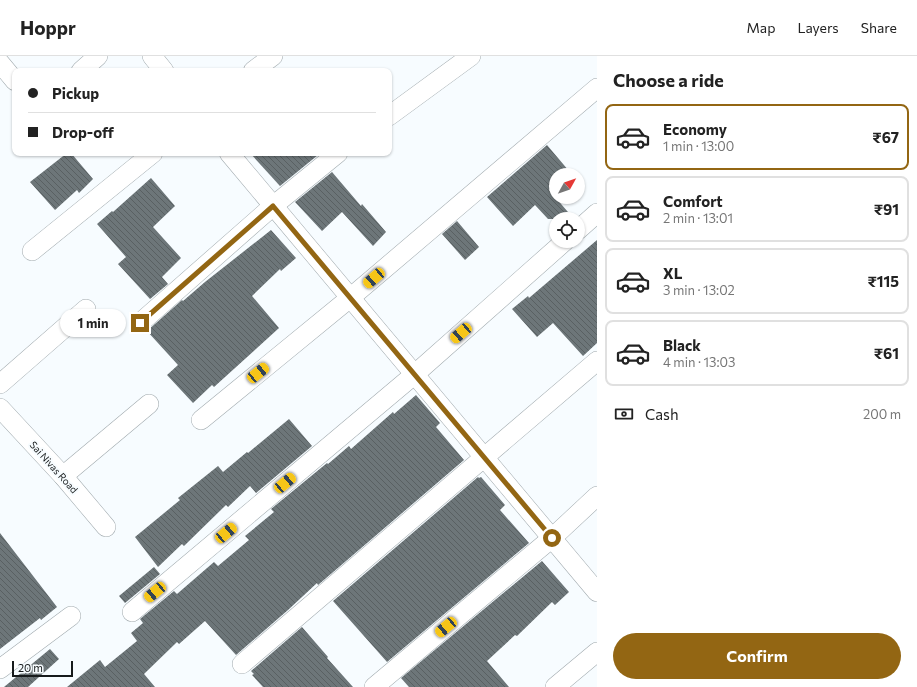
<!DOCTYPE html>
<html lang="en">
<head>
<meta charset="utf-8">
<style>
  :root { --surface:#fff; --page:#f2f2f2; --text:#222; --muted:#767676; --line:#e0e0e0; --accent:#936613 }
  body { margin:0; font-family:Commissioner,sans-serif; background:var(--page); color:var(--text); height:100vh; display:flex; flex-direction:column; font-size:15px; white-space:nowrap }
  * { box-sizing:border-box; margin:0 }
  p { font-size:13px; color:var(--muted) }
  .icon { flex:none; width:22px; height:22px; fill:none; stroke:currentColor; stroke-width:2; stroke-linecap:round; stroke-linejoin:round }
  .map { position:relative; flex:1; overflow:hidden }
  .panel { display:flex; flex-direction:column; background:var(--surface); width:320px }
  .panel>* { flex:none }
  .banner { position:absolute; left:12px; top:12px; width:380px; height:88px; border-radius:8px; box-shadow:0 1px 3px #0004; display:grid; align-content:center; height:88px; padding:0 16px; background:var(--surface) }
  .needle { width:26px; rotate:50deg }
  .buttons { position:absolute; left:549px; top:112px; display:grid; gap:8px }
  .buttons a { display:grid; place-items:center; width:36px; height:36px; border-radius:50%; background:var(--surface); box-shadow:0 1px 3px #0004; font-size:20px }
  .scale { position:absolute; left:12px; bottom:10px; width:61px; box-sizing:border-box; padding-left:4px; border:2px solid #171b1c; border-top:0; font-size:11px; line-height:14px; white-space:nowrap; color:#171b1c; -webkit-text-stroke:3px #f7fcff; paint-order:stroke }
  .end { position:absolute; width:18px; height:18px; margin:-9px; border:5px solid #936613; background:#fff; box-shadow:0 0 0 2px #fff }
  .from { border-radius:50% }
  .bubble { position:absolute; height:28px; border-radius:14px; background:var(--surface); box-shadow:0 1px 3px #0004; font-size:13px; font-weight:700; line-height:28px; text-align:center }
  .car { position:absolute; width:12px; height:24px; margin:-12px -6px; border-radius:5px; box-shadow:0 0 3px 1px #0007; background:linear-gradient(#f5c518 24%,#345 0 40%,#f5c518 0 76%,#345 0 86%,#f5c518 0) }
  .banner b { display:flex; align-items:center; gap:14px; height:38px; font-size:15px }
  .banner b+b { border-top:1px solid var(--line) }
  .banner i { width:10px; height:10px; background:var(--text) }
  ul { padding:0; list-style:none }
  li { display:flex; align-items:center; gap:12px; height:66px; margin:0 8px 6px; padding:0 8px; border:2px solid var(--line); border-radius:8px }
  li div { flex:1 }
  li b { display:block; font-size:15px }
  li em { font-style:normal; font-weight:700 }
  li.on { border-color:var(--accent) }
  li>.icon { width:36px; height:36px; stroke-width:1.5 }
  h2 { padding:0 16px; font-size:18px; line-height:48px }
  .pay { display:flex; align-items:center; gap:10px; height:44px; padding:0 16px; font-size:15px }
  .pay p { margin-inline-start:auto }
  .action { display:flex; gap:8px; margin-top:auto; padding:8px 16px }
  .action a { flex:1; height:46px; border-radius:24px; background:var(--accent); color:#fff; font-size:16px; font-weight:700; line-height:46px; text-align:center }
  header { display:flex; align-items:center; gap:24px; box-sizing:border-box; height:56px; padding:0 20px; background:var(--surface); border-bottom:1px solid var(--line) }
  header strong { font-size:19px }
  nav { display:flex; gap:22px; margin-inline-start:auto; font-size:14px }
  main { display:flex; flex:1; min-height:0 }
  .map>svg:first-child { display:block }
  .building { fill:url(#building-back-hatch) }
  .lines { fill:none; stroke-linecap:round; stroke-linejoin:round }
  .minor-casing { stroke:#a1aaae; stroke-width:20 }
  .minor { stroke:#fff; stroke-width:19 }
  .route { stroke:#936613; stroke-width:5 }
  .labels { text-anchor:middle; stroke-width:4; stroke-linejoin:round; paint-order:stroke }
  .street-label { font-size:10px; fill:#171b1c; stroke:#f7fcff }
</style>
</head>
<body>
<header>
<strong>Hoppr</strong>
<nav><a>Map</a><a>Layers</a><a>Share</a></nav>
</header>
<main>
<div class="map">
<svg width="597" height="631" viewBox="0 0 597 631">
  <defs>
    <pattern id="building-back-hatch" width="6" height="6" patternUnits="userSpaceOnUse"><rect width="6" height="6" fill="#6d7679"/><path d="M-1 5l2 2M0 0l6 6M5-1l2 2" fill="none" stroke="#596062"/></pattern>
  </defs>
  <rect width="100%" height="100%" fill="#f7fcff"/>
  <g class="building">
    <polygon points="547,89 569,115 565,119 556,119 556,127 549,134 574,163 548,163 535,149 513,170 487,141"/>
    <polygon points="67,97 71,97 93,123 79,137 77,134 55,154 30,126"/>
    <polygon points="250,97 315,97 318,99 280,130"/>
    <polygon points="332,116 361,150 362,148 386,176 373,190 342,156 322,175 295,146"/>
    <polygon points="151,122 175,150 153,171 181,202 162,221 168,228 150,243 118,208 126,201 97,168 112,155 113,156"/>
    <polygon points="457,165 479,191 465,204 442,178"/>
    <polygon points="271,174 296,202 281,215 280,213 252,240 279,272 214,331 212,329 193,347 167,319 178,309 147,275 182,244 183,245 205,226"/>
    <polygon points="597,184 597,287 583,300 553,267 537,281 512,253 528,240 529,242"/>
    <polygon points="416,339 440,367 436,371 464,404 318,529 317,527 288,554 236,599 205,565 179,588 177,586 144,618 155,631 67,631 100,604 105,611 137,585 131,577 143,567 140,563 174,535 177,538 214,506 218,510 249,484 245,480 274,456 271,453 327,407 328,408 349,390 351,393 393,356 394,358"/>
    <polygon points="289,363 312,390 256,437 250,430 228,451 226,449 184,490 182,488 158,511 135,481 180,444 178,442 218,410 223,416 247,396 248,397"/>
    <polygon points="478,421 479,422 481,421 505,449 500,454 529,487 387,606 333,545"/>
    <polygon points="0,477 57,551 41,564 40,562 0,593"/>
    <polygon points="542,505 569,536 555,549 552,546 517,580 515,579 487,605 509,631 409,631 401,622"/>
    <polygon points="154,511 160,518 125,547 119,540"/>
    <polygon points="302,571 328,601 327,602 353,631 263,631 252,619 254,618 251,615"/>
    <polygon points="50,593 59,603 28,631 4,631"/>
  </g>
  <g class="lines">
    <defs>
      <g id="minor">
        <polyline points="152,0 164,15"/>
        <polyline points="0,7 15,25"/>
        <polyline points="81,15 98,0"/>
        <polyline points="253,15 273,0"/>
        <polyline points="389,60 471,0"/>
        <polyline points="229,97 597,536"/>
        <polyline points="578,174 597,157"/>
        <polyline points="32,195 153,97"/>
        <polyline points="140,267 273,150 338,97"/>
        <polyline points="0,328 86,253"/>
        <polyline points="0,352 63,420 106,471"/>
        <polyline points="201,364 350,242 597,32"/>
        <polyline points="63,420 149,348"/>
        <polyline points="132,556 415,318 565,185"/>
        <polyline points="242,608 597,305"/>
        <polyline points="0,613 71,560"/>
        <polyline points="374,631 552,482 597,440"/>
        <polyline points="555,631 597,596"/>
      </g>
    </defs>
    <use href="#minor" class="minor-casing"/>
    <use href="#minor" class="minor"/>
  </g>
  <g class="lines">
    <polyline class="route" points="140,267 273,150 552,482"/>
  </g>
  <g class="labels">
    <g class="street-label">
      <text transform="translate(54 411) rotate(48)" y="4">Sai Nivas Road</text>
    </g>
  </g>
</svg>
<div class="buttons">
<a><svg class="needle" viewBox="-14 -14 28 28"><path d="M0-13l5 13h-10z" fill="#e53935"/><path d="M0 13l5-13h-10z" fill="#767676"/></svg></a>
<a><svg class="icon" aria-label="locate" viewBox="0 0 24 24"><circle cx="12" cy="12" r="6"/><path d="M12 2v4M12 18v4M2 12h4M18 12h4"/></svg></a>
</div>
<div class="scale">20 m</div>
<i class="end from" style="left:552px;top:482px"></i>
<i class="end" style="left:140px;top:267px"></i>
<div class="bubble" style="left:60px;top:253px;width:66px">1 min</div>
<i class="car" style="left:374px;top:222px;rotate:229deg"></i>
<i class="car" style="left:461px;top:277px;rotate:229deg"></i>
<i class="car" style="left:258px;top:317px;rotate:51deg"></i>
<i class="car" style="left:285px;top:427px;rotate:50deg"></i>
<i class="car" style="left:226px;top:477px;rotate:50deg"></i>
<i class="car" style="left:155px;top:536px;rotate:230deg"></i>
<i class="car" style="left:446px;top:571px;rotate:230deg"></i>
<div class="banner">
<b><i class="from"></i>Pickup</b>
<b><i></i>Drop-off</b>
</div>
</div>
<section class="panel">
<h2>Choose a ride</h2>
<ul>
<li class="on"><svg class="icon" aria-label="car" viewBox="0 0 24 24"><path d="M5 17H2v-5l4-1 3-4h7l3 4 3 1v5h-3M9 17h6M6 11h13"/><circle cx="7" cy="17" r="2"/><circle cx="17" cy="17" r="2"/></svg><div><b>Economy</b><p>1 min · 13:00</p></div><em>₹67</em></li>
<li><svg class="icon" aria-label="car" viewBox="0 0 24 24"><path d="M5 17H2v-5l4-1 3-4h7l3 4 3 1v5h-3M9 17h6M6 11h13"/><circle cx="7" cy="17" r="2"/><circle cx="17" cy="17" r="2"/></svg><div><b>Comfort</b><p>2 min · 13:01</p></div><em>₹91</em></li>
<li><svg class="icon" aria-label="car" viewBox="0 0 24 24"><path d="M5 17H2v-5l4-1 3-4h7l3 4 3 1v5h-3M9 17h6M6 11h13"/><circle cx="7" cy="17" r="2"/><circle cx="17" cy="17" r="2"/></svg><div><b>XL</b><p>3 min · 13:02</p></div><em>₹115</em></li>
<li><svg class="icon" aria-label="car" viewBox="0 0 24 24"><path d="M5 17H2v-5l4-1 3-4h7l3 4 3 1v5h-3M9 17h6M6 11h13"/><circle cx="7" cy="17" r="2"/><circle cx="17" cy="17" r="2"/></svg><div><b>Black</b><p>4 min · 13:03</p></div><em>₹61</em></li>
</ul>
<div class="pay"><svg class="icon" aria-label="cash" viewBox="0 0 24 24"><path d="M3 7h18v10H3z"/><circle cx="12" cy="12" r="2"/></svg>Cash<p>200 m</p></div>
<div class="action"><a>Confirm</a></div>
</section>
</main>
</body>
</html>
